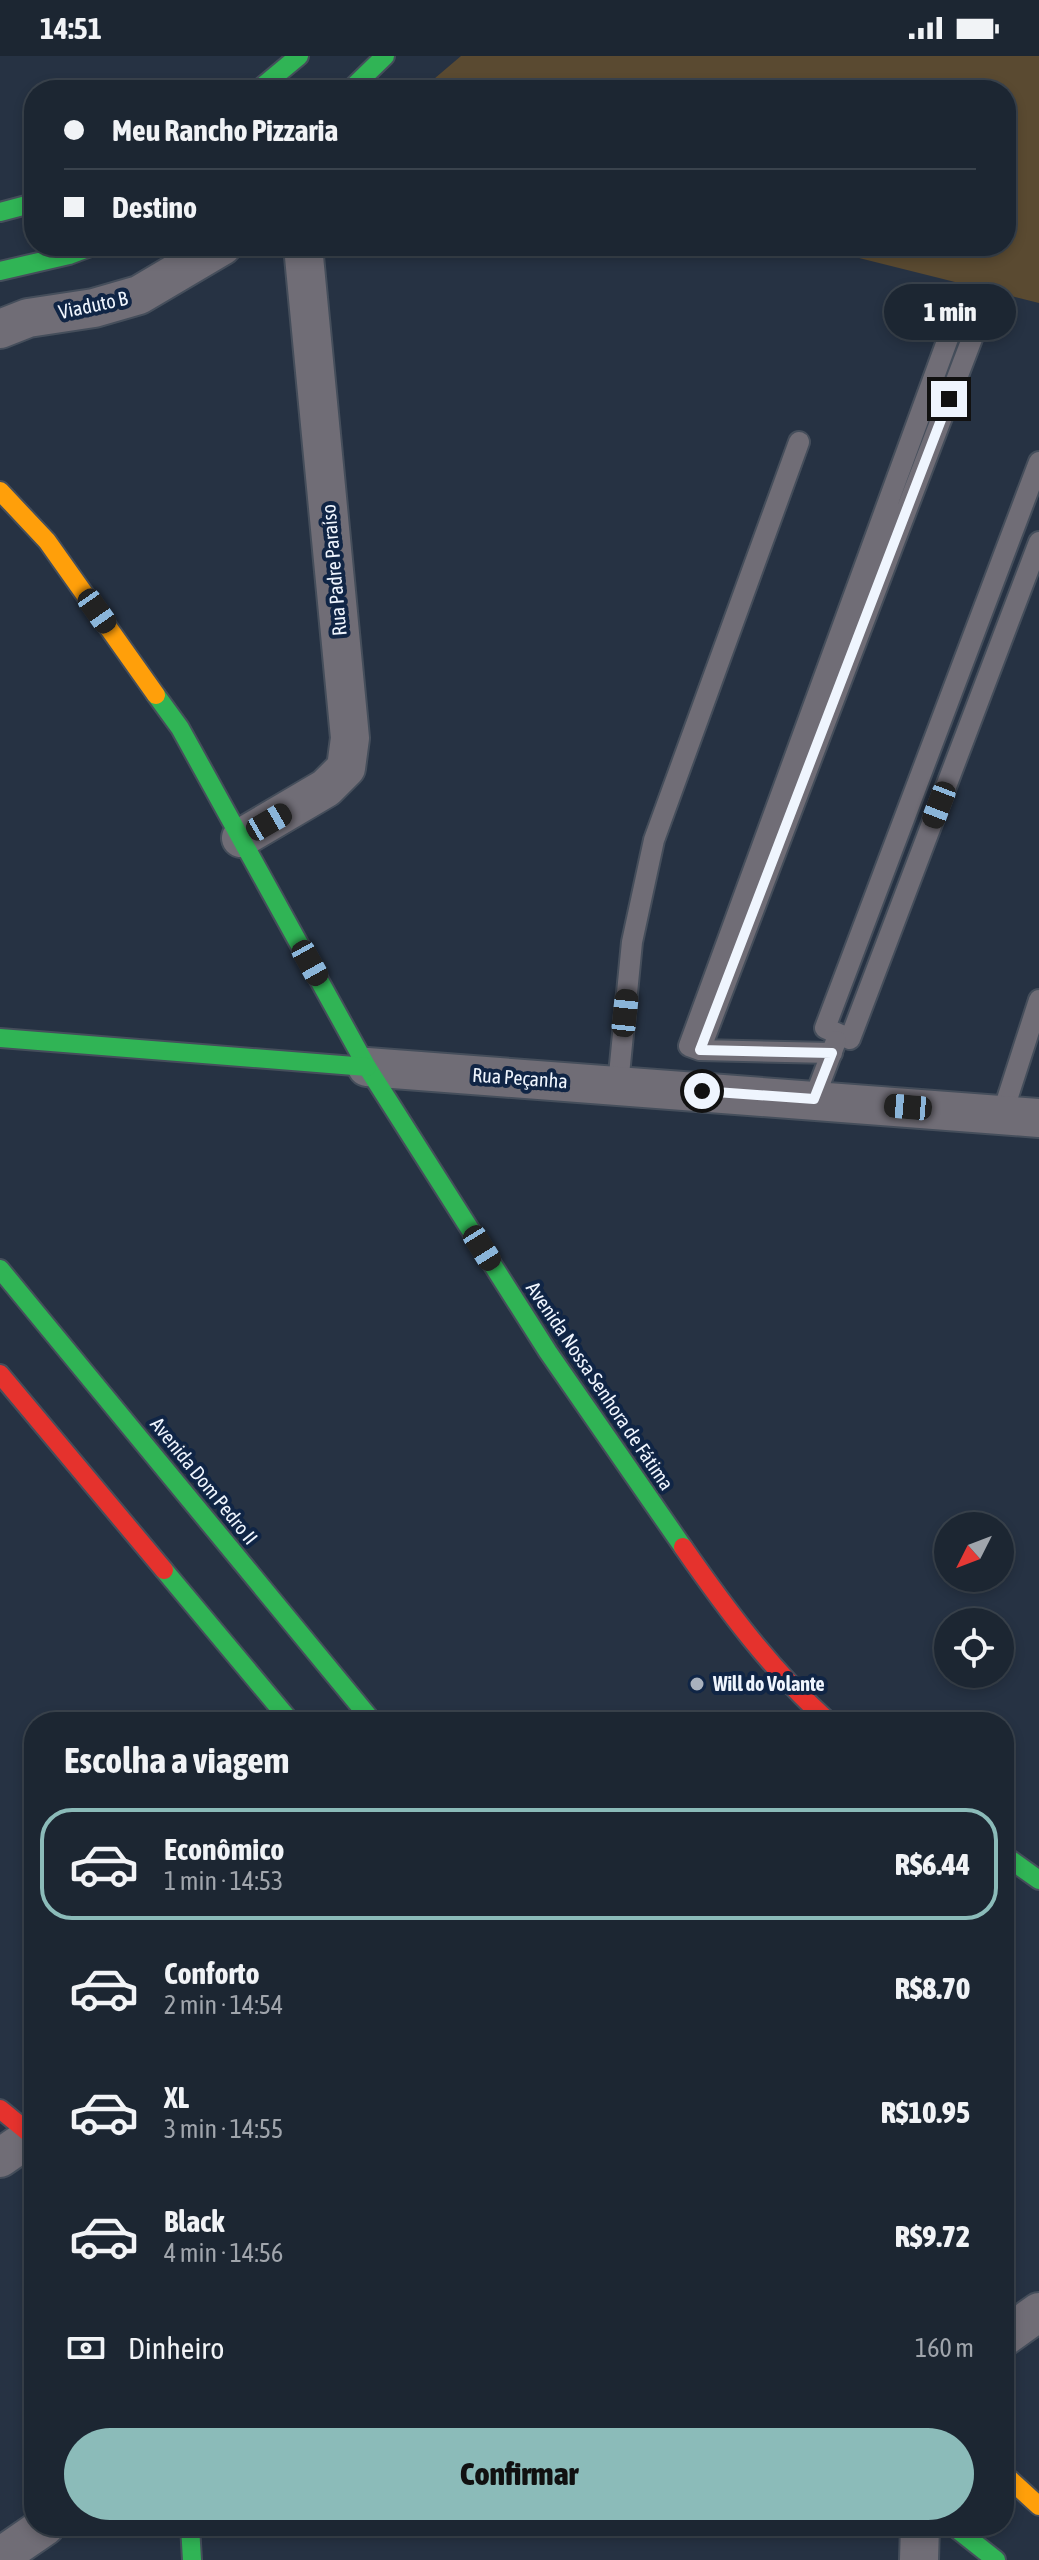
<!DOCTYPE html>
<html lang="pt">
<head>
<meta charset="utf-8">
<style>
  :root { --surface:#1c2632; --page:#29323e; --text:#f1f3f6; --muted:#a0a5ac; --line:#3a434d; --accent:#8bbbb9 }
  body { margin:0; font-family:"Asap Condensed",sans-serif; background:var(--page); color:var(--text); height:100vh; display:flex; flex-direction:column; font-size:30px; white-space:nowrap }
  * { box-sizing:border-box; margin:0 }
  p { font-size:26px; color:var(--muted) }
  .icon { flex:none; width:44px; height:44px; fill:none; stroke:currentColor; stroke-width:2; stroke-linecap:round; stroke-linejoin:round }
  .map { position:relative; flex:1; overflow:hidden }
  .sheet { position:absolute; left:24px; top:1656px; width:990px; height:824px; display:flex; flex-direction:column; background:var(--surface); border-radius:32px; box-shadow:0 4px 12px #0003,0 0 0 2px var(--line) }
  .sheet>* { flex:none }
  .top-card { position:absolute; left:24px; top:24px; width:992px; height:176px; border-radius:32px; box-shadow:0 4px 12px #0003,0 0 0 2px var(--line); display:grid; align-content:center; height:176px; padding:0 40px; background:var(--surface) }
  .needle { width:52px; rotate:228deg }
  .tools { position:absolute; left:934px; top:1456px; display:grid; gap:16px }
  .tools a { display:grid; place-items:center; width:80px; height:80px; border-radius:50%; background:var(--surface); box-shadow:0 4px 12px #0003,0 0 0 2px var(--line); font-size:40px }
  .end { position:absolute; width:36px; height:36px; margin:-18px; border:10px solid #eff5fe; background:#111; box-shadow:0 0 0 4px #111 }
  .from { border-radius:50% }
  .bubble { position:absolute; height:56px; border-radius:28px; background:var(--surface); box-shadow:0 4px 12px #0003,0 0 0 2px var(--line); font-size:26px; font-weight:800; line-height:56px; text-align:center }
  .car { position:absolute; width:24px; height:48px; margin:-24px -12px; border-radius:10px; box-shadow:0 0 6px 2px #0007; background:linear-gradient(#222 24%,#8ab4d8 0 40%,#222 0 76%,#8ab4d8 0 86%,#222 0) }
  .top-card b { display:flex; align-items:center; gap:28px; height:76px; font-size:30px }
  .top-card b+b { border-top:2px solid var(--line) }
  .top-card i { width:20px; height:20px; background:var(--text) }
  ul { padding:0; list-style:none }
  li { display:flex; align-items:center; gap:24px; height:112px; margin:0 16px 12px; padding:0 24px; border:4px solid transparent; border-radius:32px }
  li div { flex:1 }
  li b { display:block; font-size:30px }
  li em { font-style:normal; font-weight:800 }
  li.on { border-color:var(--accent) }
  li>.icon { width:72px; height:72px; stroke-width:1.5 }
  h2 { padding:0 40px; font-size:36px; line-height:96px }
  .pay { display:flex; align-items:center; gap:20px; height:88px; padding:0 40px; font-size:30px }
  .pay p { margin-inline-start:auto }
  .cta { display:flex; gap:16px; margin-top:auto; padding:16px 40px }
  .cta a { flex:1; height:92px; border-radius:48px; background:var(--accent); color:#111; font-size:32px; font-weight:800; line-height:92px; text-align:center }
  .status { display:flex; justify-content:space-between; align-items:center; height:56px; padding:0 40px; background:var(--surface); direction:ltr }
  .status svg { height:22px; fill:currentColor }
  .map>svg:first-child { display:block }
  .green { fill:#5a4a31 }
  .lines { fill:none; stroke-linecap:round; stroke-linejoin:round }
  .lane-casing { stroke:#454e5b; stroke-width:24 }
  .street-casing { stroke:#454e5b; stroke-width:42 }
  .fast-casing { stroke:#454e5b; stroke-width:22 }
  .slow-casing { stroke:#454e5b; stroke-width:22 }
  .jam-casing { stroke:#454e5b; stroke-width:22 }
  .lane { stroke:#706d76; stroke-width:20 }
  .street { stroke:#706d76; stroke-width:38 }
  .fast { stroke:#30b455; stroke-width:18 }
  .slow { stroke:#ff9f0a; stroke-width:18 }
  .jam { stroke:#e5322d; stroke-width:18 }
  .route { stroke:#eff5fe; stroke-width:10 }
  .poi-dot { fill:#a9b1bd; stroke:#102545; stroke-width:3 }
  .labels { text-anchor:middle; stroke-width:8; stroke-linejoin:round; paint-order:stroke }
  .street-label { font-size:20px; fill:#eff5fe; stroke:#102545 }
  .poi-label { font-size:20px; font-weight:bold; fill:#eff5fe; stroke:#102545; text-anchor:start }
</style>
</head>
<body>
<div class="status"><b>14:51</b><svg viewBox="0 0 49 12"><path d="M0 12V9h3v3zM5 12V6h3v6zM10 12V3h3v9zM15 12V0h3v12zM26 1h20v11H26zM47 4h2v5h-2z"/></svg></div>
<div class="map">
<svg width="1039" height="2504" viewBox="0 0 1039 2504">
  <rect width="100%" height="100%" fill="#263243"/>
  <polygon class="green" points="461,0 1039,0 1039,247 811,190 1006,190 1006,34 421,34"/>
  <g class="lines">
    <defs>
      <g id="lane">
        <polyline points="1039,406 825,972 850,983 1039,486"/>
        <polyline points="700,994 983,254 961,247 689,990 700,994 832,997"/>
        <polyline points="618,1029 632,886 654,784 799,386"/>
        <polyline points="814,1043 836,985"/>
        <polyline points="1002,1059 1039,944"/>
      </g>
      <g id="street">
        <polyline points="0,273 28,262 94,252 139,239 222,190"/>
        <polyline points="241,782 326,732 346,712 350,682 303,190"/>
        <polyline points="367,1011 1039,1062"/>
        <polyline points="0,2102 33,2079"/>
        <polyline points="1004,2281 1039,2256"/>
        <polyline points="0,2501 45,2470"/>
        <polyline points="919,2504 920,2470"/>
      </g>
      <g id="fast">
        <polyline points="258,34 299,0"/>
        <polyline points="350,34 385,0"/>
        <polyline points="0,156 34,147"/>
        <polyline points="0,215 69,199 93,190"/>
        <polyline points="156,639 180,672 367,1011 548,1296 683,1491"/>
        <polyline points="0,982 367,1011"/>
        <polyline points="0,1213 373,1666"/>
        <polyline points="164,1514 291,1666"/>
        <polyline points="1004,1799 1039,1824"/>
        <polyline points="190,2470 192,2504"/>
        <polyline points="953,2470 996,2504"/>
      </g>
      <g id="slow">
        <polyline points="0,435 47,485 156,639"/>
        <polyline points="1004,2418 1039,2450"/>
      </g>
      <g id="jam">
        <polyline points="0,1318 164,1514"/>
        <path d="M683 1491C726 1553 773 1616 829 1666"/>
        <polyline points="0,2053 34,2081"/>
      </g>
    </defs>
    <use href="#lane" class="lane-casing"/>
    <use href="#street" class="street-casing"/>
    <use href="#fast" class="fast-casing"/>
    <use href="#slow" class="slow-casing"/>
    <use href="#jam" class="jam-casing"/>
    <use href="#lane" class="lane"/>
    <use href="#street" class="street"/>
    <use href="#fast" class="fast"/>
    <use href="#slow" class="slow"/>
    <use href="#jam" class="jam"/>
  </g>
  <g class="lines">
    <polyline class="route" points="702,1035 814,1043 832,997 700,994 949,343"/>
  </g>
  <circle class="poi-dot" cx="697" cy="1628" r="8"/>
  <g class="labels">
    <g class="street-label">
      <text transform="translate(93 249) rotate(-12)" y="7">Viaduto B</text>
      <text transform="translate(334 514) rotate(-95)" y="7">Rua Padre Paraíso</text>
      <text transform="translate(520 1022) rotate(4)" y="7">Rua Peçanha</text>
      <text transform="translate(600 1330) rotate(56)" y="7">Avenida Nossa Senhora de Fátima</text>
      <text transform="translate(204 1425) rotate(51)" y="7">Avenida Dom Pedro II</text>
    </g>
    <g class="poi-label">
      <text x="713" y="1635">Will do Volante</text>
    </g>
  </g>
</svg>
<div class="tools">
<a><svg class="needle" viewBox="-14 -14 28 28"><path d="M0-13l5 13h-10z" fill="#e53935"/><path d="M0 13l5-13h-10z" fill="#a0a5ac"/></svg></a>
<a><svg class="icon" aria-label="locate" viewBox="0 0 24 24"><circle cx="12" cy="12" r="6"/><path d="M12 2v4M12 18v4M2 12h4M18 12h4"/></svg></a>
</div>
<i class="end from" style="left:702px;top:1035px"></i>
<i class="end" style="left:949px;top:343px"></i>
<div class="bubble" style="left:884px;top:228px;width:132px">1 min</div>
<i class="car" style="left:97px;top:555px;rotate:145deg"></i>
<i class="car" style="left:939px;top:749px;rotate:201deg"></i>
<i class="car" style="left:269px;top:766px;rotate:60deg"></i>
<i class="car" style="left:310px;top:907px;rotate:151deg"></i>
<i class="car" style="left:625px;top:957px;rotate:6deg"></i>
<i class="car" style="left:908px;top:1051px;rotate:275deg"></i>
<i class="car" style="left:482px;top:1192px;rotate:148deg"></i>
<div class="top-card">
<b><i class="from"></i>Meu Rancho Pizzaria</b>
<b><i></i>Destino</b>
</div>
<section class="sheet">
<h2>Escolha a viagem</h2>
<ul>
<li class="on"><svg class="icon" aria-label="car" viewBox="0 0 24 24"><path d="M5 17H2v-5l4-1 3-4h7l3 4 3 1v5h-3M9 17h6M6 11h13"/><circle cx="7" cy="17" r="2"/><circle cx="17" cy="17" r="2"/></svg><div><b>Econômico</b><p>1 min · 14:53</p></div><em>R$6.44</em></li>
<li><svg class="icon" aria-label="car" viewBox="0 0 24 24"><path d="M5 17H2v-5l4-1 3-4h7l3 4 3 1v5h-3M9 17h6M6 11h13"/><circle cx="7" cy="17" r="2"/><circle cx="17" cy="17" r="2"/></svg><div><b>Conforto</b><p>2 min · 14:54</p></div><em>R$8.70</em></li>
<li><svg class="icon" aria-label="car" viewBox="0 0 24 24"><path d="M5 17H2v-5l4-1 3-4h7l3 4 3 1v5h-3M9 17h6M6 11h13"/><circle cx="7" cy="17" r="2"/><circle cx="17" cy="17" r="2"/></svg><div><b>XL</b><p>3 min · 14:55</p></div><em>R$10.95</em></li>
<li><svg class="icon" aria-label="car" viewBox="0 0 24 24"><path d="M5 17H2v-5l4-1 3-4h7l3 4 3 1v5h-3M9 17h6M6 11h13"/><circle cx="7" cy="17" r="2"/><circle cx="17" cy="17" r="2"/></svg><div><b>Black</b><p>4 min · 14:56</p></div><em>R$9.72</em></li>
</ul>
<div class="pay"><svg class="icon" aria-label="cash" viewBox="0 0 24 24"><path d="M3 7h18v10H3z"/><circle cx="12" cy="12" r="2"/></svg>Dinheiro<p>160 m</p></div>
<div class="cta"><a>Confirmar</a></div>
</section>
</div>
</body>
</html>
